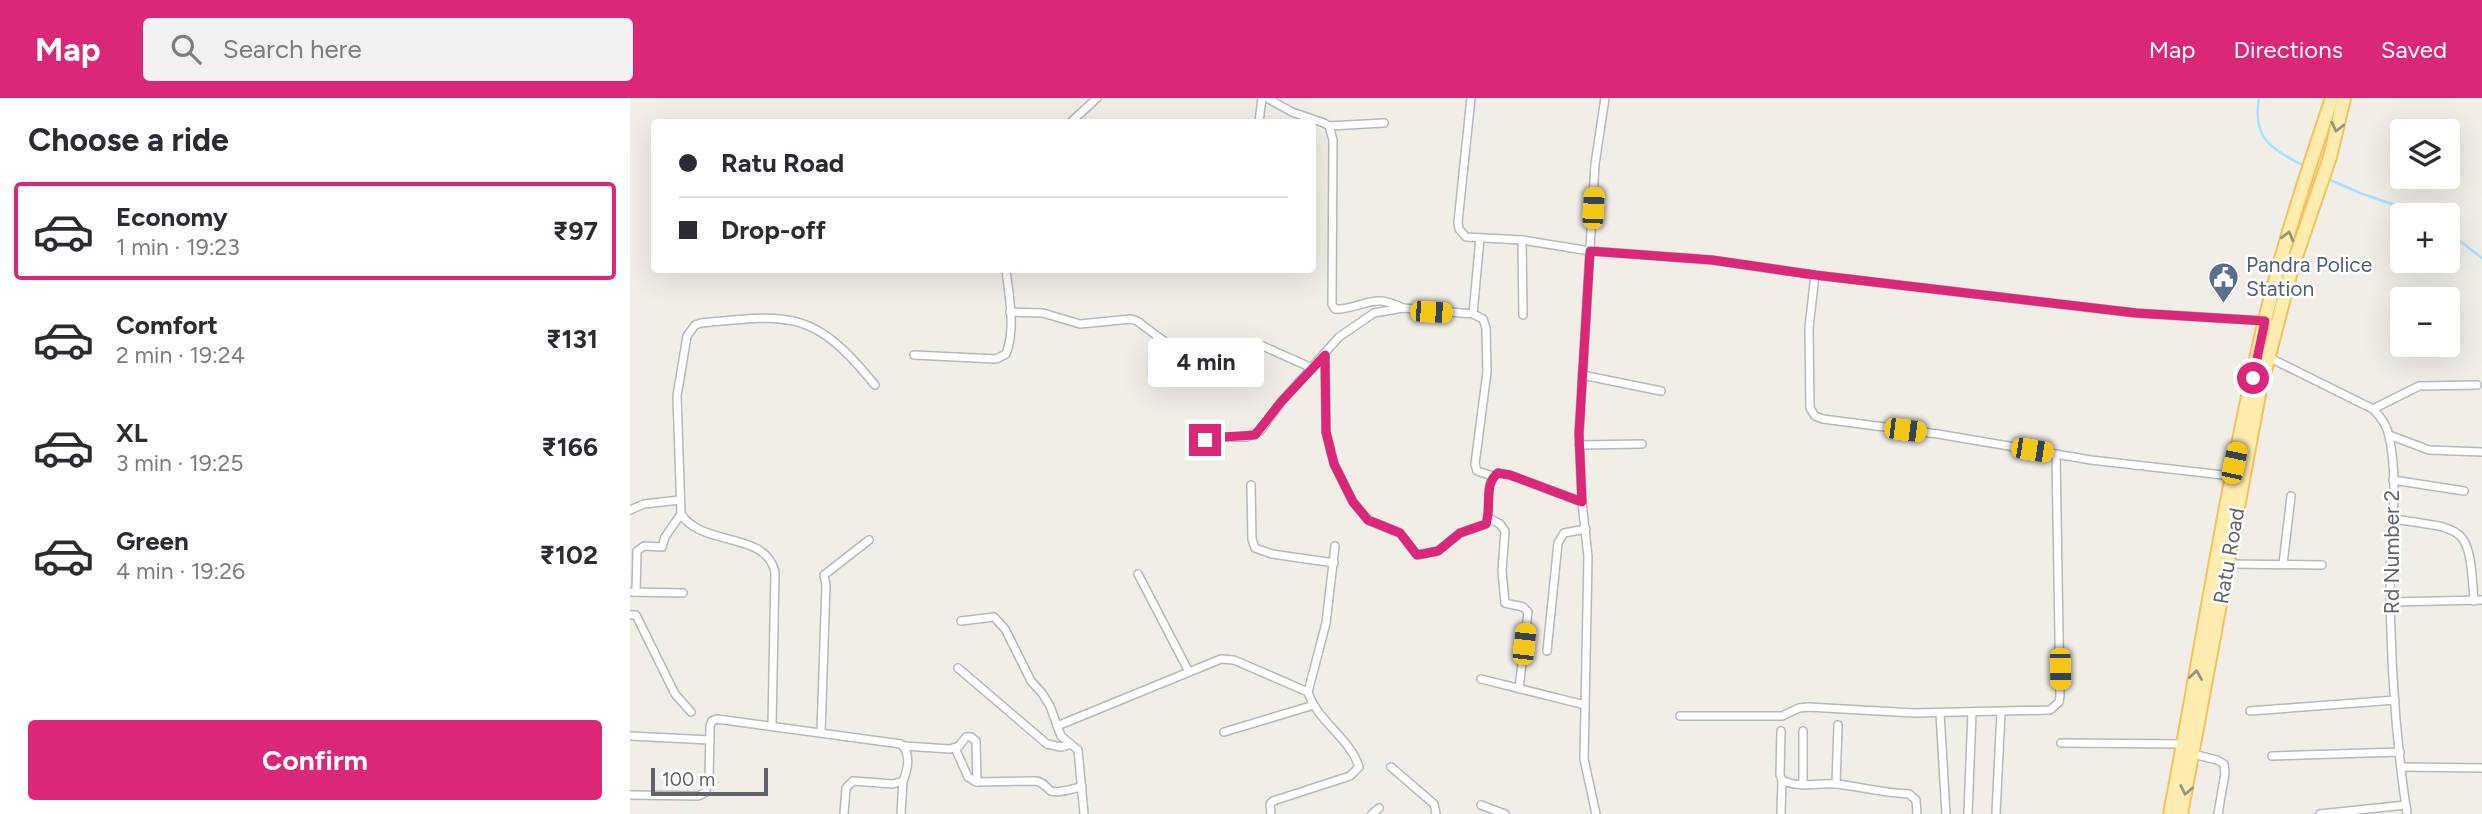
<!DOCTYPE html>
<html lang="en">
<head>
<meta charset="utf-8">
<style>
  :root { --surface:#fff; --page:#f2f2f3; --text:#2b2b33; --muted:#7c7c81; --line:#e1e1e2; --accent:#db2777 }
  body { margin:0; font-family:Figtree,sans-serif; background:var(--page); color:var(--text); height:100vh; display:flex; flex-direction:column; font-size:26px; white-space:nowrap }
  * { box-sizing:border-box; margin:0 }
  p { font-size:23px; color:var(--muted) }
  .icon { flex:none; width:38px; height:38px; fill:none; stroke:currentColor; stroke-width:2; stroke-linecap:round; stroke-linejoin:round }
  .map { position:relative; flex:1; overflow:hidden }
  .drawer { display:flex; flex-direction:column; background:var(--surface); width:630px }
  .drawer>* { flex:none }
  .guide { position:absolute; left:21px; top:21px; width:665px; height:154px; border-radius:7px; box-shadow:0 7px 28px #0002; display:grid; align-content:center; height:154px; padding:0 28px; background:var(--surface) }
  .controls { position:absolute; left:1760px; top:21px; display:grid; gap:14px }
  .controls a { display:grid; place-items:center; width:70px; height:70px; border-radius:7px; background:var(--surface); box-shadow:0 7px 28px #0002; font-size:35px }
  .scale { position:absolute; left:21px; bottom:18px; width:117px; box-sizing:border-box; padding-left:7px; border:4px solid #5e6468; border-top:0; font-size:19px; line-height:24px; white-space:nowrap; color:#5e6468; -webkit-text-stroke:5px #fff; paint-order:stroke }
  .end { position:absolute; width:32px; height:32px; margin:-16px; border:9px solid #db2777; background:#fff; box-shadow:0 0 0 4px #fff }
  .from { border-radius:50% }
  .bubble { position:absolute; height:49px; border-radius:7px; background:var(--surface); box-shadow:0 7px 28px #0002; font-size:23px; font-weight:700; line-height:49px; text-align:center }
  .car { position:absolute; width:21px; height:42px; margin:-21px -10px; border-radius:9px; box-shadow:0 0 5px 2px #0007; background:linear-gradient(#f5c518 24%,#345 0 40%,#f5c518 0 76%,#345 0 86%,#f5c518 0) }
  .guide b { display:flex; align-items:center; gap:24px; height:66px; font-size:26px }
  .guide b+b { border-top:2px solid var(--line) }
  .guide i { width:18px; height:18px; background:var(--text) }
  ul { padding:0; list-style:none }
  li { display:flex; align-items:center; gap:21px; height:98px; margin:0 14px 10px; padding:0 14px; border:4px solid transparent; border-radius:7px }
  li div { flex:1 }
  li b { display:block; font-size:26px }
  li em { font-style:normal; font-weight:700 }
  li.on { border-color:var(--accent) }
  li>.icon { width:63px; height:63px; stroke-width:1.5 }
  h2 { padding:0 28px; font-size:32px; line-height:84px }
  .cta { display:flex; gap:14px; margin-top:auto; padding:14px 28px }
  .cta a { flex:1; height:80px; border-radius:7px; background:var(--accent); color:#fff; font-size:28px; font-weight:700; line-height:80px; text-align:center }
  header { display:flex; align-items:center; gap:42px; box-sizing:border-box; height:98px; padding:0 35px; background:var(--accent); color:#fff }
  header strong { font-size:33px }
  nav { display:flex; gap:38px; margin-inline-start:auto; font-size:24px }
  .search { width:490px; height:63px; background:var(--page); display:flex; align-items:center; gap:18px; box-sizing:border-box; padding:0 24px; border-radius:7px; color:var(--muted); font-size:26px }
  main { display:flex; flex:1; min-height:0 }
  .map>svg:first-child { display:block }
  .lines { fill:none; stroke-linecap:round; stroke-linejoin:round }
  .stream { stroke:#aae0ff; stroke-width:2.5 }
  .street-casing { stroke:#b5b8bc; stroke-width:10 }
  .primary-casing { stroke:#fac058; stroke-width:16 }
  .street { stroke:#fff; stroke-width:7 }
  .primary { stroke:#ffecaf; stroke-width:12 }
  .oneway { stroke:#969481 }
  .route { stroke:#db2777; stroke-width:9 }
  .labels { text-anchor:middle; stroke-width:5; stroke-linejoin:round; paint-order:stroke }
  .service-label { font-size:21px; fill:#4e5e75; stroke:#fff; text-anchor:start }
  .street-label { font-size:21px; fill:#5e6468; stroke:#fff }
</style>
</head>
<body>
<header>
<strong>Map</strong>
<div class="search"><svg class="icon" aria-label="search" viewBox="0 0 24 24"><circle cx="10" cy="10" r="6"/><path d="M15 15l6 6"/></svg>Search here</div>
<nav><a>Map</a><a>Directions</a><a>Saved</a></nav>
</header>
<main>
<section class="drawer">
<h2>Choose a ride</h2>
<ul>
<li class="on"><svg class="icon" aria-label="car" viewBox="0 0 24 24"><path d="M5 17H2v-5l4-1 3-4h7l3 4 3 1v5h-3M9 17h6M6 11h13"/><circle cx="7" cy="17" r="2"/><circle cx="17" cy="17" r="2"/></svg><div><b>Economy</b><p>1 min · 19:23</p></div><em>₹97</em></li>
<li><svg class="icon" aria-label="car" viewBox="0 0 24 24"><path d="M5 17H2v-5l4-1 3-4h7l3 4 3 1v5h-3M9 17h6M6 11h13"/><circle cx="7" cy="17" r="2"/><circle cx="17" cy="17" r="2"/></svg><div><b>Comfort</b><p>2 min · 19:24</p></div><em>₹131</em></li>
<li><svg class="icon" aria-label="car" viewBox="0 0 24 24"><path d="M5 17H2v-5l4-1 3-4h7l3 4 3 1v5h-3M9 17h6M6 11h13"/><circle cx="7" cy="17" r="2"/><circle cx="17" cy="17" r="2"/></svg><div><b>XL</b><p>3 min · 19:25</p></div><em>₹166</em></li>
<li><svg class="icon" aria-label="car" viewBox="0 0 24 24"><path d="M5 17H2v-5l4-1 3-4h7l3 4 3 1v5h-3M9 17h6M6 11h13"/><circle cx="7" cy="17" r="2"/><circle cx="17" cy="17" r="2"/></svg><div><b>Green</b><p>4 min · 19:26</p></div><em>₹102</em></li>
</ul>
<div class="cta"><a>Confirm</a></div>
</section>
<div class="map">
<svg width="1852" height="716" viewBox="0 0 1852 716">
  <rect width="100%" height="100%" fill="#f1eee7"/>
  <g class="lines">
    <g class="stream">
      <path d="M1629 0C1622 41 1641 50 1674 68"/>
      <polyline points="1698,81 1730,95 1794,117"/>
      <polyline points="1818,134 1852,160"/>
    </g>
    <defs>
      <g id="street">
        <path d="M637 0 662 14 694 25 699 28 703 42 702 206 705 211H711C738 207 745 196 773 210"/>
        <polyline points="841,0 828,124 829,131 836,139 892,142 960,153 1082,162 1185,177 1505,215 1638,223"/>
        <polyline points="441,24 467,0"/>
        <polyline points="629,24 632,0"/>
        <polyline points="699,28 754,25"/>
        <polyline points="850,140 843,216 853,221 856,230 857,274 845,366 847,373 863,378"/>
        <polyline points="892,142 893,217"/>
        <polyline points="1185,177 1179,230 1180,310 1185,318 1193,321 1308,336 1461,362 1602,378"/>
        <polyline points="380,214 413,215 450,226 501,221 507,223 542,249 581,260 595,259 626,245 682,270"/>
        <path d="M284 257 366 261 376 256C386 230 379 198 376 172"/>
        <path d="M695 257 696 334 704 366 723 404 738 422 770 435 787 457 808 453 830 435 856 426C862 410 853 385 868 375L880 377 952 404"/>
        <path d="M1640 260 1743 311C1750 318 1757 327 1759 338 1769 383 1761 431 1760 476 1760 556 1765 637 1777 716"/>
        <polyline points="952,277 1031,293"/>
        <polyline points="1743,311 1789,288 1847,287"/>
        <polyline points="1759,337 1799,352 1852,354"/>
        <polyline points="575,342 593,339 617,339 630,333 651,304 709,239 744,215 773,210 843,216"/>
        <polyline points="949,347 1012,346"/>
        <polyline points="1763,382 1834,393"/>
        <polyline points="621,387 622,441 625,450 642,456 704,465"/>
        <polyline points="0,412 14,406 50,402"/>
        <polyline points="858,420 870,426 875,433 872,473 875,505 893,509 898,514 889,591"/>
        <path d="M1763 421C1836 432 1839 425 1844 503"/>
        <polyline points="1598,466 1692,467"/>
        <polyline points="1653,466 1661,398"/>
        <polyline points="508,476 559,574"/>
        <polyline points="0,494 53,495"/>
        <polyline points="6,494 7,453 14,448 32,449 35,439 51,416"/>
        <polyline points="1761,504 1852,502"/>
        <polyline points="0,517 6,517 45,596 61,614"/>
        <polyline points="331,523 364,519 375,531 401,583 412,595 420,608 431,638 448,652 454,716"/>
        <polyline points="917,553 928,445 934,435 956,431"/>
        <polyline points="328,570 417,646 431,649 439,647"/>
        <polyline points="851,581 955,607"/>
        <polyline points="1620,613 1765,602"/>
        <polyline points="1310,615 1316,716"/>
        <polyline points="1050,618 1152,618 1169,610 1178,609 1284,615 1420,612 1429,604 1430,598 1426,356"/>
        <path d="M142 627 145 474C135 432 73 450 51 416L47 298 57 238 65 227 71 225C162 216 184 212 245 287"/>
        <polyline points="427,628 591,561 604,562 678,594"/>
        <path d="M1151 633 1150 677 1152 682C1169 691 1189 684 1207 686 1232 689 1253 695 1279 696L1286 702 1287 716"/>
        <polyline points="191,634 196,487 194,477 239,442"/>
        <polyline points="594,634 684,607"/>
        <polyline points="0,638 80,642"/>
        <polyline points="1431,645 1553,646"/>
        <path d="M274 648 320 651 329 648 336 639H341L346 643 347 684 406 683C415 685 415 689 421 693 429 696 444 690 452 689"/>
        <polyline points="325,650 338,679 346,684"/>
        <polyline points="1563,656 1587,662 1594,666 1595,675 1588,716"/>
        <polyline points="1642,658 1770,654"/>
        <polyline points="761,669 804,706 806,716"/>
        <polyline points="1771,669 1852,670"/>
        <polyline points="1206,686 1208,627"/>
        <polyline points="1173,687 1173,633"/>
        <path d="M0 697 68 698 75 695 79 683 80 628 82 623 87 621 271 646C281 655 278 671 273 683L263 686 223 683 216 690 214 716"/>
        <polyline points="851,707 875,716"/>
        <polyline points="271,716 273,683"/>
        <path d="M641 716 640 706 643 703 720 678 729 669C720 640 687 623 678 594L696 525 705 448"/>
        <polyline points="742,716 749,710"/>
        <polyline points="966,716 954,661 958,459 952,404 949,336 965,66 975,0"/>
        <polyline points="1151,716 1152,682"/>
        <polyline points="1338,716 1342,614"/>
        <polyline points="1366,716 1371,614"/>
        <polyline points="1690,716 1776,707"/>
      </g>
      <g id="primary">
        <path d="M1540 716C1572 550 1597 382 1636 218 1654 144 1678 72 1702 0"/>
        <polyline points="1551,716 1629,296 1661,173 1700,59 1714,0"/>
      </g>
    </defs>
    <use href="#street" class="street-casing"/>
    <use href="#primary" class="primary-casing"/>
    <use href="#street" class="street"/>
    <use href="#primary" class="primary"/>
  </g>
  <defs><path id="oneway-chevron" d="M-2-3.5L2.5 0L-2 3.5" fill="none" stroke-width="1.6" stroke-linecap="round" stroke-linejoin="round" transform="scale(1.75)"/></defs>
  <g class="oneway">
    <use href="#oneway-chevron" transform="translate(1707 29) rotate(103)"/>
    <use href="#oneway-chevron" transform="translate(1658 138) rotate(-75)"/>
    <use href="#oneway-chevron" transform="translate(1566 577) rotate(-81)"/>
    <use href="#oneway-chevron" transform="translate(1556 692) rotate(101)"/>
  </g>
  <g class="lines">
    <path class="route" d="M575 342 593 339 625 337 651 304 695 257 696 334 704 366 723 404 738 422 770 435 787 457 808 453 830 435 856 426C862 410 853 386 868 375L880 377 952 404 949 336 960 153 1082 162 1185 177 1506 215 1635 223 1623 280"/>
  </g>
  <defs>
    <symbol id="civic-pin" viewBox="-11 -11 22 30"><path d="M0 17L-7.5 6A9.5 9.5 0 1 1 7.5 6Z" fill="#5c6f8a" stroke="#fff"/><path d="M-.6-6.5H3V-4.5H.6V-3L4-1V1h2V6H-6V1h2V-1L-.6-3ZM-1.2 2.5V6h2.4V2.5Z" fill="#fff"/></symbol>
  </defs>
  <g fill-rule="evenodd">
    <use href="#civic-pin" x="1576" y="162" width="35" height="47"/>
  </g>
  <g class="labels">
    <g class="service-label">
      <text x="1616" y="174">Pandra Police<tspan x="1616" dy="24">Station</tspan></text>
    </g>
    <g class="street-label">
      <text transform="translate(1762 454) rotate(-90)" y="7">Rd Number 2</text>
      <text transform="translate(1599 458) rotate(-80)" y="7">Ratu Road</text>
    </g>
  </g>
</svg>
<div class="controls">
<a><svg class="icon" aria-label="layers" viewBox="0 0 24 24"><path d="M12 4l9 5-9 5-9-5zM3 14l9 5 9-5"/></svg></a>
<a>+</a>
<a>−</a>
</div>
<div class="scale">100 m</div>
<i class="end from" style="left:1623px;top:280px"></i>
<i class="end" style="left:575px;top:342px"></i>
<div class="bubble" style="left:518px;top:240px;width:116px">4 min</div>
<i class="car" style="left:963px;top:110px;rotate:3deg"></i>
<i class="car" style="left:801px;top:214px;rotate:93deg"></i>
<i class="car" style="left:1275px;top:332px;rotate:97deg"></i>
<i class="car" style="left:1402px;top:352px;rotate:99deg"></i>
<i class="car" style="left:1604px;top:365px;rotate:12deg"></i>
<i class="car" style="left:894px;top:546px;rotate:6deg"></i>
<i class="car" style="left:1430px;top:571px;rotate:179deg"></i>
<div class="guide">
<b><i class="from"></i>Ratu Road</b>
<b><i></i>Drop-off</b>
</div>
</div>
</main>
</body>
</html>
